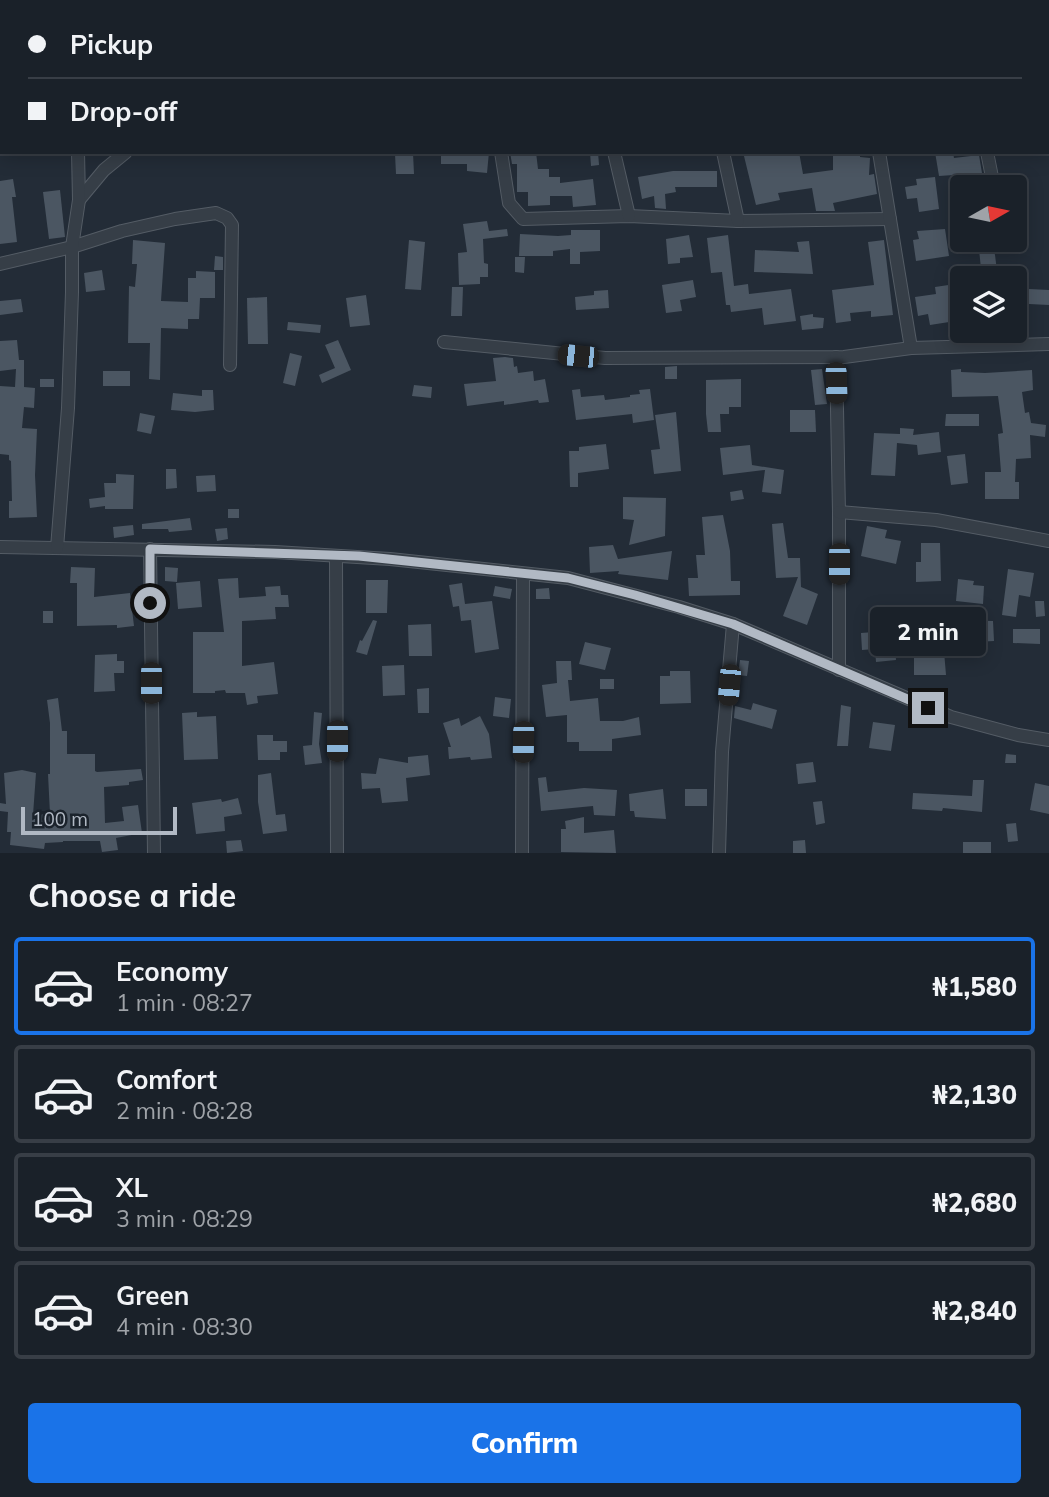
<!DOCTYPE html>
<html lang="en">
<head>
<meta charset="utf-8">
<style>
  :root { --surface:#1a2129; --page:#272e35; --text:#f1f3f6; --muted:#9fa3a8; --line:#383e46; --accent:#1a73e8 }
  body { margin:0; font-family:Mulish,sans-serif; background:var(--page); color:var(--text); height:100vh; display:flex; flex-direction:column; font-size:26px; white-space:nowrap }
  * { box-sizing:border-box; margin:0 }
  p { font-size:23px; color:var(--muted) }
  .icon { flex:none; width:38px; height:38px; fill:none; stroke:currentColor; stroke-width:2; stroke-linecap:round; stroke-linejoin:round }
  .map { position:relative; height:853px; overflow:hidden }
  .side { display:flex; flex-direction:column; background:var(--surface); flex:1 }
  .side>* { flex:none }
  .top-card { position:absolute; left:0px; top:0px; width:1050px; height:154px; box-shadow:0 4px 18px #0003,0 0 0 2px var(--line); display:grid; align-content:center; height:154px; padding:0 28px; background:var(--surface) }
  .needle { width:46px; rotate:81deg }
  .buttons { position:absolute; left:950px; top:175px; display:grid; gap:14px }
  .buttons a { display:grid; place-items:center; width:77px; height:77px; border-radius:7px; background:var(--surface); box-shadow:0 4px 18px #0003,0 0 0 2px var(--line); font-size:35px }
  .scale { position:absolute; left:21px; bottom:18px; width:156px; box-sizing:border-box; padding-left:7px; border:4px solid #b1b9c4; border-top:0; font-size:19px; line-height:24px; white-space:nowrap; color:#b1b9c4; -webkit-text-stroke:5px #1b232c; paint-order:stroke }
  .end { position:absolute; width:32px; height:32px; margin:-16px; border:9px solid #b1b9c4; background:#111; box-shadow:0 0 0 4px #111 }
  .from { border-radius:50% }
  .bubble { position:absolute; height:49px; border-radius:7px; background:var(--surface); box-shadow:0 4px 18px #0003,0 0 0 2px var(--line); font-size:23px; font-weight:800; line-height:49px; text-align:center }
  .car { position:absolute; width:21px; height:42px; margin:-21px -10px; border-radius:9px; box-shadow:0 0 5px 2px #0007; background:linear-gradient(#222 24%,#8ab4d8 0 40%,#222 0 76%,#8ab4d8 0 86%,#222 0) }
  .top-card b { display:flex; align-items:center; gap:24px; height:66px; font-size:26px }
  .top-card b+b { border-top:2px solid var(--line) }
  .top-card i { width:18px; height:18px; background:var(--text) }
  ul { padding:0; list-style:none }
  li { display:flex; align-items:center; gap:21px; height:98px; margin:0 14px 10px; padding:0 14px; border:4px solid var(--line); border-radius:7px }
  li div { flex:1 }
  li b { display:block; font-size:26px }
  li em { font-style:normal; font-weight:800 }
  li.active { border-color:var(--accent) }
  li>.icon { width:63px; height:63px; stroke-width:1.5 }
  h2 { padding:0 28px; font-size:32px; line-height:84px }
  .button { display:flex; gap:14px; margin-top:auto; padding:14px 28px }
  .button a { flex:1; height:80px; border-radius:7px; background:var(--accent); color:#fff; font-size:28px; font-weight:800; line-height:80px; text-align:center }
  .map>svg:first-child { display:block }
  .building { fill:#4b5662 }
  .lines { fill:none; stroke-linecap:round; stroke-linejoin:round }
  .minor-casing { stroke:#545c65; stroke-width:14 }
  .minor { stroke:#363e47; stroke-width:12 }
  .route { stroke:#b1b9c4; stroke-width:9 }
</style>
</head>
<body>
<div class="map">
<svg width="1049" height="853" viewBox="0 0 1049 853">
  <rect width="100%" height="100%" fill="#232c37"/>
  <g class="building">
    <polygon points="441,152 489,152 487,173 467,171 467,164 441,164"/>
    <polygon points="510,152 536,152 538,169 549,169 549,177 560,177 560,183 593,179 596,205 573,207 572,196 550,196 550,205 528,206 528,192 517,192 517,164 512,164"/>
    <polygon points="590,152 598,152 599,165 591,166"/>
    <polygon points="743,152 799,152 803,174 833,170 833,153 860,153 860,157 870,158 869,175 874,174 877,194 833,203 835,211 816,211 812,188 778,193 780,200 756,205"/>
    <polygon points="935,152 953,152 954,158 979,155 982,173 939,176"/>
    <polygon points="413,153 414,174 396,174 395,154"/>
    <polygon points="673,171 717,171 717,187 675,187 676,192 665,194 666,209 655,208 654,196 642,199 638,177"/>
    <polygon points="935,177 939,209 919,212 917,198 907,199 905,187 917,185 916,179"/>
    <polygon points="13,179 16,197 12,197 17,242 0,244 0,181"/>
    <polygon points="60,190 65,237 49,239 43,192"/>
    <polygon points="487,221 489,231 507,229 508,236 483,239 484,263 488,264 488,277 480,277 480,284 459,285 458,253 467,252 463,224"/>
    <polygon points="945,229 949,256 916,261 913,240 919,239 917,231"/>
    <polygon points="571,230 600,230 600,251 580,252 580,264 570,264 570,249 553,251 553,256 519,256 520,234 558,236 571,235"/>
    <polygon points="689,235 693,257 680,258 680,263 668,264 666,239"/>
    <polygon points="728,235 734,286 748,284 749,294 791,289 796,321 764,325 762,308 731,312 730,305 726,305 722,272 711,273 707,238"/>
    <polygon points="133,240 165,243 161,301 188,302 188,278 196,278 196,271 215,272 215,298 200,298 199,319 188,319 188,329 161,328 160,380 149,379 150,343 128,343 129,286 135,287 137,264 132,264"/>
    <polygon points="409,240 425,242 421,290 405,289"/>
    <polygon points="884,240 893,315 871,317 871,311 850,313 851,321 836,323 832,290 874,285 868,242"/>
    <polygon points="978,240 993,240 998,278 982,278"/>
    <polygon points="809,241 813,274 754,272 755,250 799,252 797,242"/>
    <polygon points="215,256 223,257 223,270 214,270"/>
    <polygon points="515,257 525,257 524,273 515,272"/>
    <polygon points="102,270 105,290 86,292 84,273"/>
    <polygon points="693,280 696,297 680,300 682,311 666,313 662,285"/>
    <polygon points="962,283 962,320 930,325 928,314 918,316 915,297 936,294 935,287"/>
    <polygon points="452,287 463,287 462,316 451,316"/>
    <polygon points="1029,289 1049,290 1049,305 1029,304"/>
    <polygon points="608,290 609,308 576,310 575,297 594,295 594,291"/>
    <polygon points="366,295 370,325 350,327 346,298"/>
    <polygon points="267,297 268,344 248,344 247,298"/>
    <polygon points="21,299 23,312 0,315 0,301"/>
    <polygon points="813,314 813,317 824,318 823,328 802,330 800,316"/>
    <polygon points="288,322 321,325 320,333 287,330"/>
    <polygon points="17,340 19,360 24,360 24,387 35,388 34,408 24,407 22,428 37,429 35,475 37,517 9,518 9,501 12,501 11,461 9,460 9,455 0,454 0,386 15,387 16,369 0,371 0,341"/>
    <polygon points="338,340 351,370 322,383 319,375 335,368 325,345"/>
    <polygon points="290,353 302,356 295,386 283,383"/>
    <polygon points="505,357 513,358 514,367 517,366 518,373 533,371 534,381 545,379 549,402 539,403 538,400 504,405 504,401 467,406 464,384 496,381 493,358"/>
    <polygon points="677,366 677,379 665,379 665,367"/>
    <polygon points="822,369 827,404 815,405 811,370"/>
    <polygon points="961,369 961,372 985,373 1032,370 1033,390 1022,392 1025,413 1029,412 1031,423 1046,425 1045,437 1030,435 1031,458 1016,459 1015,482 1019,482 1019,499 985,499 985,472 1001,472 998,434 1003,433 998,396 952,397 951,370"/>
    <rect x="103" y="371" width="27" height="15"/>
    <rect x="40" y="379" width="14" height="8"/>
    <polygon points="741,379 741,407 729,407 729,414 720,414 721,432 708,432 706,414 706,380"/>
    <polygon points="414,385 432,387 431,398 412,396"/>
    <polygon points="580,389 581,397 604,395 605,400 630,397 630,395 640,394 639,390 650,389 654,420 633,423 632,414 576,420 572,390"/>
    <polygon points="202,390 213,390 214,410 195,412 171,410 173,393 202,396"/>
    <polygon points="790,410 815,410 816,432 790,432"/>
    <polygon points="676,412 681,471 654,474 651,450 660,449 655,415"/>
    <polygon points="140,413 155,416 151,434 137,431"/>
    <polygon points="946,414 979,414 979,426 945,426"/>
    <polygon points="900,428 914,429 913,435 939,432 941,452 918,455 917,445 897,443 895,476 871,475 874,433 900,434"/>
    <polygon points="606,444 609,469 578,473 578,487 570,487 569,451 579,451 579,447"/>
    <polygon points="750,445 752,465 784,470 781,494 762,492 765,470 723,475 720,448"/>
    <polygon points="965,454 968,483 951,485 947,456"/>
    <polygon points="166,469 176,469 177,488 166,489"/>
    <polygon points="116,474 134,475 133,509 105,509 105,506 90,508 89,499 105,497 104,483 116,483"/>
    <polygon points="215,475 216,491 197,492 196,476"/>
    <polygon points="742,490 744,499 731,501 730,492"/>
    <polygon points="623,497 666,498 665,536 629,545 634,520 623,519"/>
    <rect x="228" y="509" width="11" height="9"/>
    <polygon points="723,515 730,551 731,581 740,581 740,595 689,596 688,578 698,578 696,555 705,555 702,517"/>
    <polygon points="190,518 192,530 169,532 168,529 142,529 142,524"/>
    <polygon points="783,523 788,558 800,558 801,587 818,594 807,625 783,616 798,577 776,578 772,524"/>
    <polygon points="133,525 134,535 114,538 113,527"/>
    <polygon points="867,526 887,530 885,538 901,541 896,564 861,556"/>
    <polygon points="227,528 228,539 217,541 215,529"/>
    <polygon points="921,543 940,543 941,581 916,582 916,562 921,562"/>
    <polygon points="613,545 618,559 672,551 668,580 618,574 619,571 590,573 589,547"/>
    <polygon points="71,567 95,568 94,597 130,593 134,626 117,628 117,625 77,626 77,583 70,583"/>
    <polygon points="165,567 178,568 177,582 165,581"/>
    <polygon points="1008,569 1034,573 1030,597 1019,595 1016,617 1002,615"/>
    <polygon points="238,578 239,598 266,596 265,587 280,586 281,595 288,595 289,607 275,607 276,619 242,621 242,666 274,662 278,694 257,696 258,703 247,705 245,693 226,693 225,690 215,691 215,693 193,693 193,632 224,632 218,579"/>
    <polygon points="958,579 974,581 973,585 984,586 983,604 956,601"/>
    <polygon points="366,580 388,580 387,613 366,613"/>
    <polygon points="200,581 202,607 178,609 176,583"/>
    <polygon points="462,583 465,604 492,601 499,649 475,653 471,620 461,621 459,606 453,607 449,585"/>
    <polygon points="495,586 512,589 510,599 493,596"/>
    <polygon points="549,588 550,599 536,599 536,589"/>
    <polygon points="1035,601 1044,601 1045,616 1036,617"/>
    <rect x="43" y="611" width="10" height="12"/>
    <polygon points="896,614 901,647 895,647 896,660 876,662 875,649 862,650 861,633 874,632 873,616"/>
    <polygon points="373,620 377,621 367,655 356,652 360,640 362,641"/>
    <polygon points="952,620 993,621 994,641 975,642 974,654 950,652"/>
    <polygon points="431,624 432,656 409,656 408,625"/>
    <polygon points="1013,629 1040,629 1040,644 1013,643"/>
    <polygon points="585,642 611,648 605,670 579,664"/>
    <polygon points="914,649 929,650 929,652 944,651 946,675 914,675"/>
    <polygon points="117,654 117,661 124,661 124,673 114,673 115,691 94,692 95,655"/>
    <polygon points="740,660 749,661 747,676 738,675"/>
    <polygon points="556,661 571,661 572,680 568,680 570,701 598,698 600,721 623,721 639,717 641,735 612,739 612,751 579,751 579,742 567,742 567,715 546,717 542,685 557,683"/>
    <polygon points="404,665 405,695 383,696 382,666"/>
    <polygon points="670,671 690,671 691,703 660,704 660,676 670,676"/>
    <rect x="600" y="679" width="14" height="10"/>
    <polygon points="429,688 429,713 418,713 417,689"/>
    <polygon points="495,697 511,699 509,718 493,716"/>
    <polygon points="58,698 62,731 67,731 67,754 95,754 95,771 97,772 141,769 143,780 129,782 129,785 104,787 105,823 124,821 122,807 138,805 142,833 116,838 118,850 102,852 100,841 63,841 63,842 45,843 44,849 10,845 11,832 7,832 8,812 0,811 0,803 6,804 4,773 22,770 36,773 33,815 50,814 48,774 50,774 50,723 47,700"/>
    <polygon points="753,703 777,710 772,729 734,718 735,706 751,710"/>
    <polygon points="841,705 851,707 848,746 837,746"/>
    <polygon points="197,712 197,717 216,716 218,759 184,760 182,713"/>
    <polygon points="314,712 322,713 319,744 322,763 305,765 303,746 312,745"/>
    <polygon points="480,716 489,734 492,758 471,760 470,757 449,759 448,747 451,747 443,723 459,718 461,726"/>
    <polygon points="873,722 895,725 891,751 869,748"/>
    <polygon points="257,735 273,735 273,741 287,741 287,752 280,752 280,760 258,760"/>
    <polygon points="1006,754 1016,755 1016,763 1005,763"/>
    <polygon points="428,755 430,775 406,778 408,801 382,803 380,788 362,789 361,773 376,774 379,758 408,763 408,757"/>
    <polygon points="813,762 816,782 798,784 796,764"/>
    <polygon points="271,773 276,815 285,814 287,831 263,834 258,802 258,775"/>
    <polygon points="546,777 548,792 584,788 617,790 615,816 594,815 593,806 541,811 538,778"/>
    <polygon points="973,780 984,780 982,812 943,808 942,811 912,809 913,793 972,796"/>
    <polygon points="1035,783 1049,786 1049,814 1030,810"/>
    <polygon points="663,789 666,819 635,817 634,811 630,811 629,794"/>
    <rect x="685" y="789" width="22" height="17"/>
    <polygon points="238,798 242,814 224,817 225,831 196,834 192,803 221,799 222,802"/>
    <polygon points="822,801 825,823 816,825 813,802"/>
    <polygon points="584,817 584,833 614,830 616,853 561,852 561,829 566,829 565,821"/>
    <polygon points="1016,823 1018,841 1008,842 1006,824"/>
    <polygon points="241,840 243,851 227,853 226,841"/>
    <polygon points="805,840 806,853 793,853 793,841"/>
    <rect x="963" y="842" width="28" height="11"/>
  </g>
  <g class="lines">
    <defs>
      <g id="minor">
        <polyline points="46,0 46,2"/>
        <polyline points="466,0 466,2"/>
        <polyline points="578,0 578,2"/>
        <polyline points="688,0 689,2"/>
        <polyline points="819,0 819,2"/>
        <polyline points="959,0 960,2"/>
        <polyline points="1048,57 1049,57"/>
        <polyline points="501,152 509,203 523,219 629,216 738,221 890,219"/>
        <polyline points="614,152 629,216"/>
        <polyline points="723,152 738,221"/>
        <polyline points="879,152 911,348"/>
        <polyline points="987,152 994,187"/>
        <polyline points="79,200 104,170 126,152"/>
        <polyline points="0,264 72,247 122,231 175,219 216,213 227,218 232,225 230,365"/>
        <polyline points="444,342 605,358 844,357 911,348 1049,344"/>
        <polyline points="836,357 839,512 839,670"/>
        <polyline points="839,512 936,520 1049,541"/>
        <polyline points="0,547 275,552 390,559 568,578 679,607 733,624 951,717 1018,735 1049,740"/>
        <polyline points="57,548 68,408 72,292 72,247 79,200 78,152"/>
        <polyline points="150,549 154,853"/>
        <polyline points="336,556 337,853"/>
        <polyline points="522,853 523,574"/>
        <polyline points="719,853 722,752 733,624"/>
      </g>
    </defs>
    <use href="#minor" class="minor-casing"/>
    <use href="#minor" class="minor"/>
  </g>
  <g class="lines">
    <polyline class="route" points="150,603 150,549 359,556 568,578 635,595 733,624 928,708"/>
  </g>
</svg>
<div class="buttons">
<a><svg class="needle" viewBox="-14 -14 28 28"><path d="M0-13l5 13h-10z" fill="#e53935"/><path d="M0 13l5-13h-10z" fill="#9fa3a8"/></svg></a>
<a><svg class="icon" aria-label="layers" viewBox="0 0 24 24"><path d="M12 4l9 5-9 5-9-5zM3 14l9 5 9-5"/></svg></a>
</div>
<div class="scale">100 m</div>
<i class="end from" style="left:150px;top:603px"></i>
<i class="end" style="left:928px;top:708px"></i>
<div class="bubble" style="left:870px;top:607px;width:116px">2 min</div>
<i class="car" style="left:578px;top:356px;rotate:276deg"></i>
<i class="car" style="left:836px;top:383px;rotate:178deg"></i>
<i class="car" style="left:839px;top:564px;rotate:180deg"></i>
<i class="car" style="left:151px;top:683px;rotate:180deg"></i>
<i class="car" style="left:729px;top:685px;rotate:185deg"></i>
<i class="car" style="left:337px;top:741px;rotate:180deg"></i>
<i class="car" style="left:523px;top:742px;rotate:181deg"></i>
<div class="top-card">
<b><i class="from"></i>Pickup</b>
<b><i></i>Drop-off</b>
</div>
</div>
<section class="side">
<h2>Choose a ride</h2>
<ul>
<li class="active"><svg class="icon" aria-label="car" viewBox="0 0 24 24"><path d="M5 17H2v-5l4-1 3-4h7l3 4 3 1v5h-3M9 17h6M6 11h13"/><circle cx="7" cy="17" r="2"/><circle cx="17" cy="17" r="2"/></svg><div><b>Economy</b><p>1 min · 08:27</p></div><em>₦1,580</em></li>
<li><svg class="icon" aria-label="car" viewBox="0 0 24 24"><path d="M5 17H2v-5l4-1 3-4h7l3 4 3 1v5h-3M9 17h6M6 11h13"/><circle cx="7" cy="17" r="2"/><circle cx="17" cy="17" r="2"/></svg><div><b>Comfort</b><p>2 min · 08:28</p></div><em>₦2,130</em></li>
<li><svg class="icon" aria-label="car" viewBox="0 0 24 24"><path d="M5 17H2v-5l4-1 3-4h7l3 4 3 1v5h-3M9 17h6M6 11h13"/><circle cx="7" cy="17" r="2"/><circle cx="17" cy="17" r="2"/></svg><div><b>XL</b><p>3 min · 08:29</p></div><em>₦2,680</em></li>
<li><svg class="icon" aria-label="car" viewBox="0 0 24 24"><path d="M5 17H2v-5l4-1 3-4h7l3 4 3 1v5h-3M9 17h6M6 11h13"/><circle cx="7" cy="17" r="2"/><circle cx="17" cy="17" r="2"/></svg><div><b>Green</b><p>4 min · 08:30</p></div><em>₦2,840</em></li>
</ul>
<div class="button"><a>Confirm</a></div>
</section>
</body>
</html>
